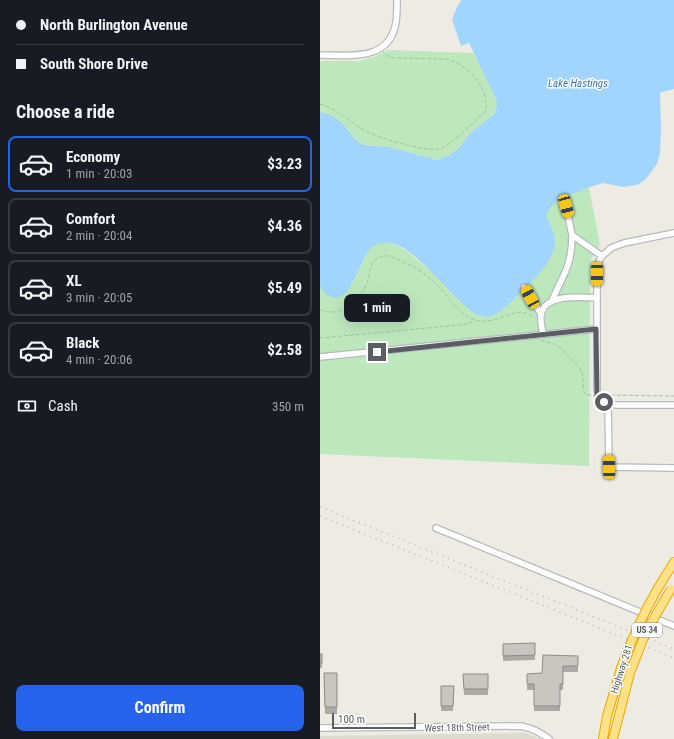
<!DOCTYPE html>
<html lang="en">
<head>
<meta charset="utf-8">
<style>
  :root { --surface:#171b24; --page:#20242c; --text:#f1f3f6; --muted:#9ea1a6; --line:#363941; --accent:#2563eb }
  body { margin:0; font-family:"Roboto Condensed",sans-serif; background:var(--page); color:var(--text); height:100vh; display:flex; flex-direction:column; font-size:15px; white-space:nowrap }
  * { box-sizing:border-box; margin:0 }
  p { font-size:13px; color:var(--muted) }
  .icon { flex:none; width:22px; height:22px; fill:none; stroke:currentColor; stroke-width:2; stroke-linecap:round; stroke-linejoin:round }
  .map { position:relative; flex:1; overflow:hidden }
  .drawer { display:flex; flex-direction:column; background:var(--surface); width:320px }
  .drawer>* { flex:none }
  .top-card { display:grid; align-content:center; height:88px; padding:0 16px; background:var(--surface) }
  .scale { position:absolute; left:12px; bottom:10px; width:84px; box-sizing:border-box; padding-left:4px; border:2px solid #5a5e63; border-top:0; font-size:11px; line-height:14px; white-space:nowrap; color:#5a5e63; -webkit-text-stroke:3px #fff; paint-order:stroke }
  .end { position:absolute; width:18px; height:18px; margin:-9px; border:5px solid #5a5e63; background:#fff; box-shadow:0 0 0 2px #fff }
  .from { border-radius:50% }
  .bubble { position:absolute; height:28px; border-radius:8px; background:var(--surface); box-shadow:0 4px 16px #0002; font-size:13px; font-weight:700; line-height:28px; text-align:center }
  .car { position:absolute; width:12px; height:24px; margin:-12px -6px; border-radius:5px; box-shadow:0 0 3px 1px #0007; background:linear-gradient(#f5c518 24%,#345 0 40%,#f5c518 0 76%,#345 0 86%,#f5c518 0) }
  .top-card b { display:flex; align-items:center; gap:14px; height:38px; font-size:15px }
  .top-card b+b { border-top:1px solid var(--line) }
  .top-card i { width:10px; height:10px; background:var(--text) }
  ul { padding:0; list-style:none }
  li { display:flex; align-items:center; gap:12px; height:56px; margin:0 8px 6px; padding:0 8px; border:2px solid var(--line); border-radius:8px }
  li div { flex:1 }
  li b { display:block; font-size:15px }
  li em { font-style:normal; font-weight:700 }
  li.on { border-color:var(--accent) }
  li>.icon { width:36px; height:36px; stroke-width:1.5 }
  h2 { padding:0 16px; font-size:18px; line-height:48px }
  .pay { display:flex; align-items:center; gap:10px; height:44px; padding:0 16px; font-size:15px }
  .pay p { margin-inline-start:auto }
  .action { display:flex; gap:8px; margin-top:auto; padding:8px 16px }
  .action a { flex:1; height:46px; border-radius:8px; background:var(--accent); color:#fff; font-size:16px; font-weight:700; line-height:46px; text-align:center }
  main { display:flex; flex:1; min-height:0 }
  .map>svg:first-child { display:block }
  .education { fill:#dedad0 }
  .green { fill:#bde7bd }
  .water { fill:#a1d5ff }
  .lines { fill:none; stroke-linecap:round; stroke-linejoin:round }
  .minor-casing { stroke:#b7babf; stroke-width:8 }
  .highway-casing { stroke:#f0a600; stroke-width:10 }
  .path { stroke:#95c8a4; stroke-width:1; stroke-dasharray:4 2; stroke-linecap:butt }
  .minor { stroke:#fff; stroke-width:5.5 }
  .highway { stroke:#ffe188; stroke-width:8 }
  .rail { stroke:#b3b4b4; stroke-width:1.5; stroke-dasharray:1 5; stroke-linecap:butt }
  .highway-bridge-casing { stroke:#f0a600; stroke-width:10; stroke-linecap:butt }
  .highway-bridge { stroke:#ffe188; stroke-width:8 }
  .wall { fill:#adaaa4 }
  .building { fill:#c9c6bf; stroke:#8d8b86 }
  .route { stroke:#5a5e63; stroke-width:5 }
  .labels { text-anchor:middle; stroke-width:3; stroke-linejoin:round; paint-order:stroke }
  .shield { fill:#fff; stroke:#8c8e92; stroke-width:1 }
  .shield-label { font-size:9px; font-weight:bold; fill:#5a5e63 }
  .street-label { font-size:10px; fill:#5a5e63; stroke:#fff }
  .water-label { font-size:11px; font-style:italic; fill:#3a75b6; stroke:#fff }
</style>
</head>
<body>
<main>
<section class="drawer">
<div class="top-card">
<b><i class="from"></i>North Burlington Avenue</b>
<b><i></i>South Shore Drive</b>
</div>
<h2>Choose a ride</h2>
<ul>
<li class="on"><svg class="icon" aria-label="car" viewBox="0 0 24 24"><path d="M5 17H2v-5l4-1 3-4h7l3 4 3 1v5h-3M9 17h6M6 11h13"/><circle cx="7" cy="17" r="2"/><circle cx="17" cy="17" r="2"/></svg><div><b>Economy</b><p>1 min · 20:03</p></div><em>$3.23</em></li>
<li><svg class="icon" aria-label="car" viewBox="0 0 24 24"><path d="M5 17H2v-5l4-1 3-4h7l3 4 3 1v5h-3M9 17h6M6 11h13"/><circle cx="7" cy="17" r="2"/><circle cx="17" cy="17" r="2"/></svg><div><b>Comfort</b><p>2 min · 20:04</p></div><em>$4.36</em></li>
<li><svg class="icon" aria-label="car" viewBox="0 0 24 24"><path d="M5 17H2v-5l4-1 3-4h7l3 4 3 1v5h-3M9 17h6M6 11h13"/><circle cx="7" cy="17" r="2"/><circle cx="17" cy="17" r="2"/></svg><div><b>XL</b><p>3 min · 20:05</p></div><em>$5.49</em></li>
<li><svg class="icon" aria-label="car" viewBox="0 0 24 24"><path d="M5 17H2v-5l4-1 3-4h7l3 4 3 1v5h-3M9 17h6M6 11h13"/><circle cx="7" cy="17" r="2"/><circle cx="17" cy="17" r="2"/></svg><div><b>Black</b><p>4 min · 20:06</p></div><em>$2.58</em></li>
</ul>
<div class="pay"><svg class="icon" aria-label="cash" viewBox="0 0 24 24"><path d="M3 7h18v10H3z"/><circle cx="12" cy="12" r="2"/></svg>Cash<p>350 m</p></div>
<div class="action"><a>Confirm</a></div>
</section>
<div class="map">
<svg width="354" height="739" viewBox="0 0 354 739">
  <rect width="100%" height="100%" fill="#eeebe2"/>
  <polygon class="education" points="205,733 221,739 0,739 0,736"/>
  <g class="green">
    <polygon points="68,50 153,53 165,73 176,99 177,106 174,114 148,135 141,146 130,155 118,160 69,147 43,145 36,140 23,124 11,115 0,112 0,61 39,61 54,57"/>
    <path d="M269 187 280 245 271 260 270 269 269 466 0 454V285L1 288 32 283C37 274 43 257 49 249 66 230 92 255 105 267L234 236 225 214C236 198 245 196 262 191L263 189Z"/>
  </g>
  <path class="water" d="M142 0H354V89L342 92 340 93 341 129 340 153 337 164 325 180 317 185 303 187 283 183 263 189 262 191C245 196 236 198 226 214 229 223 235 233 235 243 234 263 208 285 195 298 189 304 183 310 176 314 173 316 166 318 162 316 154 315 147 308 142 303 127 289 95 252 79 246 69 242 59 241 51 248 40 258 31 304 12 297 6 295 2 291 0 285V112L11 115 23 124 36 140 43 145 69 147 118 160 130 155 141 146 148 135 174 114 177 106 176 99 149 43 141 46 132 19 139 3Z"/>
  <g class="lines">
    <defs>
      <g id="minor">
        <path d="M0 55C30 55 70 62 76 22 77 15 77 7 77 0"/>
        <polyline points="246,206 252,235 282,256"/>
        <path d="M354 233 304 243 291 248 282 256 279 261 277 274V388C278 401 284 403 296 405H354"/>
        <polyline points="204,287 221,314"/>
        <path d="M232 301C243 274 252 267 252 235"/>
        <path d="M223 334C222 328 220 321 221 315 224 293 262 297 277 298"/>
        <polyline points="0,357 276,329"/>
        <polyline points="288,404 289,467 354,468"/>
        <polyline points="116,528 354,626"/>
        <path d="M0 728 201 726C212 728 220 732 229 739"/>
      </g>
      <g id="highway">
        <polyline points="338,588 354,562"/>
        <polyline points="283,739 287,716 301,668"/>
        <polyline points="293,739 310,673"/>
      </g>
    </defs>
    <use href="#minor" class="minor-casing"/>
    <use href="#highway" class="highway-casing"/>
    <g class="path">
      <path d="M0 104C17 109 27 120 42 129 55 137 104 152 119 149 129 147 159 118 166 110 168 85 149 66 127 59L74 58 68 56 63 52"/>
      <path d="M0 310C21 318 39 302 47 283 50 276 49 265 55 260 57 258 61 257 63 256 69 255 75 258 81 261 89 264 99 270 107 276 122 287 132 306 148 317 162 325 174 320 189 315 192 314 196 312 200 312 205 312 210 315 214 317"/>
      <polyline points="0,338 139,325 151,323 153,320"/>
      <path d="M221 340C226 343 231 342 236 345 241 348 260 367 262 372 264 379 262 387 265 394L274 396"/>
      <polyline points="285,395 354,396"/>
    </g>
    <use href="#minor" class="minor"/>
    <use href="#highway" class="highway"/>
    <g class="rail">
      <polyline points="0,507 354,649"/>
      <polyline points="0,516 354,658"/>
    </g>
    <defs>
      <g id="highway-bridge">
        <path d="M301 668C311 640 323 614 338 588"/>
        <polyline points="310,673 326,632 351,589"/>
      </g>
    </defs>
    <use href="#highway-bridge" class="highway-bridge-casing"/>
    <use href="#highway-bridge" class="highway-bridge"/>
  </g>
  <g class="wall">
    <polygon points="183,644 215,655 215,660 183,661"/>
    <rect x="0" y="654" width="2" height="14"/>
    <polygon points="258,656 258,672 243,672 243,690 240,690 240,711 214,711 214,690 207,690 207,674 222,673"/>
    <polygon points="4,673 17,673 17,714 5,714"/>
    <polygon points="143,674 168,674 168,695 144,695"/>
    <polygon points="121,686 134,686 133,711 121,711"/>
  </g>
  <g class="building">
    <polygon points="215,643 215,655 183,656 183,644"/>
    <rect x="0" y="654" width="2" height="9"/>
    <polygon points="223,655 258,656 258,666 243,666 243,684 240,684 240,706 214,706 214,684 207,684 207,674 222,673"/>
    <polygon points="4,673 17,673 17,707 5,707"/>
    <polygon points="143,674 168,674 168,689 144,689"/>
    <polygon points="121,686 134,686 133,706 121,706"/>
  </g>
  <g class="lines">
    <polyline class="route" points="57,352 276,329 277,396 284,402"/>
  </g>
  <g class="labels">
    <rect class="shield" x="312" y="623" width="30" height="14" rx="3"/>
    <g class="shield-label">
      <text x="327" y="633">US 34</text>
    </g>
    <g class="street-label">
      <text transform="translate(301 669) rotate(-72)" y="4">Highway 281</text>
      <text transform="translate(137 727) rotate(-1)" y="4">West 18th Street</text>
    </g>
    <g class="water-label">
      <text x="258" y="87">Lake Hastings</text>
    </g>
  </g>
</svg>
<div class="scale">100 m</div>
<i class="end from" style="left:284px;top:402px"></i>
<i class="end" style="left:57px;top:352px"></i>
<div class="bubble" style="left:24px;top:294px;width:66px">1 min</div>
<i class="car" style="left:246px;top:206px;rotate:165deg"></i>
<i class="car" style="left:277px;top:274px;rotate:180deg"></i>
<i class="car" style="left:210px;top:297px;rotate:332deg"></i>
<i class="car" style="left:289px;top:467px;rotate:359deg"></i>
</div>
</main>
</body>
</html>
